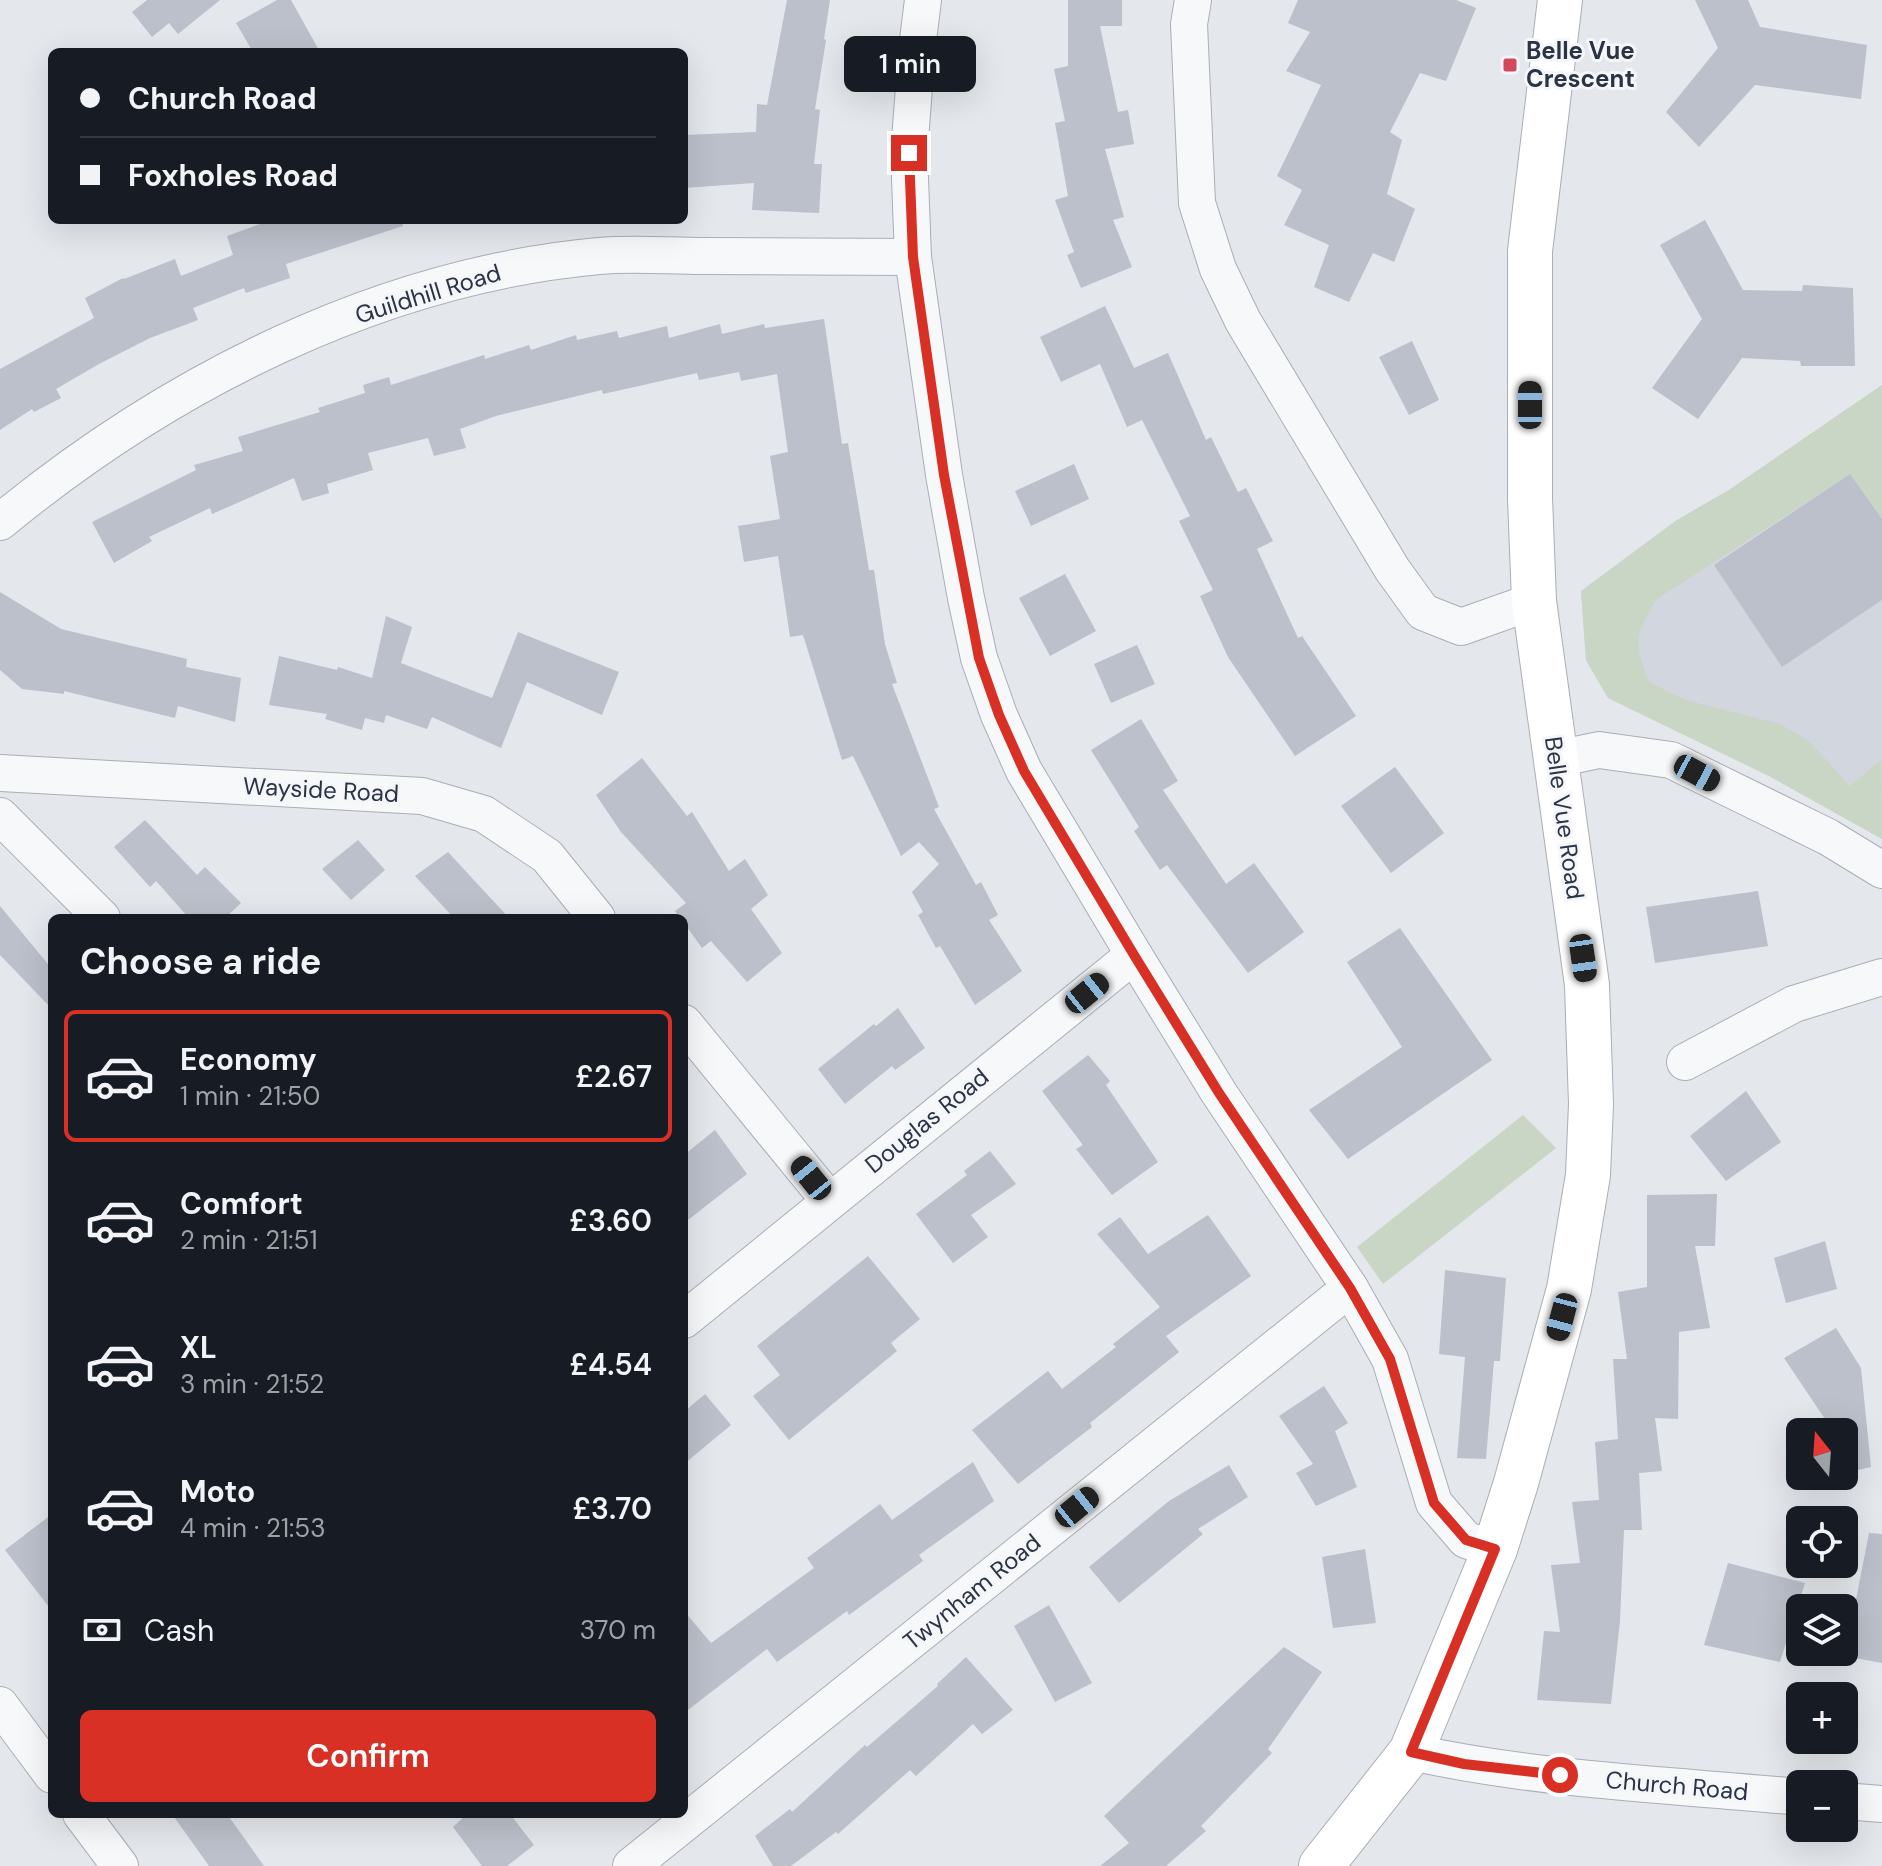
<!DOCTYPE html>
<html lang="en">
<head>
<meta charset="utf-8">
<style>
  :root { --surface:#171b24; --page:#20242c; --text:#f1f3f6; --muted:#9ea1a6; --line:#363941; --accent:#d93025 }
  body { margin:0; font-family:"DM Sans",sans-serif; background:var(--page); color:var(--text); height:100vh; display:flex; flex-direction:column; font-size:30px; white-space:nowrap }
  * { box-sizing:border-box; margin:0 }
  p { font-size:26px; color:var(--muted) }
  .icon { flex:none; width:44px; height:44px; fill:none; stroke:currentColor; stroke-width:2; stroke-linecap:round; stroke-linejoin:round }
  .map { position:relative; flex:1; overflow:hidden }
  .details { position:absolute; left:48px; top:914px; width:640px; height:904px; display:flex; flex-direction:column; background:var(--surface); border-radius:12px; box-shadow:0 8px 32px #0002 }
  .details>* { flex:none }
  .hud { position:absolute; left:48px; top:48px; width:640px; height:176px; border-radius:12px; box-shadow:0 8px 32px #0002; display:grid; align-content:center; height:176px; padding:0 32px; background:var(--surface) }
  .needle { width:52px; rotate:343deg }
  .controls { position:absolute; left:1786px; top:1418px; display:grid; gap:16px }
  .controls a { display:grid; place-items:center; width:72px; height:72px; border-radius:12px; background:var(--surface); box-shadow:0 8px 32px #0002; font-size:40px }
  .end { position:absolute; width:36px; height:36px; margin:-18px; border:10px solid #d93025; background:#fff; box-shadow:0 0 0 4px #fff }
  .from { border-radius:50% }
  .bubble { position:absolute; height:56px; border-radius:12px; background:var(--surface); box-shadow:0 8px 32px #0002; font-size:26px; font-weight:600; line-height:56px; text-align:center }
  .car { position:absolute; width:24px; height:48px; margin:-24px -12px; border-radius:10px; box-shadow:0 0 6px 2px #0007; background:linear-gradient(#222 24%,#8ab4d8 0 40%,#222 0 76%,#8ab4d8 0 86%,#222 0) }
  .hud b { display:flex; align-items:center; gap:28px; height:76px; font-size:30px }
  .hud b+b { border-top:2px solid var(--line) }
  .hud i { width:20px; height:20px; background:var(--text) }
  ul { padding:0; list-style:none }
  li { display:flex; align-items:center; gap:24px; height:132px; margin:0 16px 12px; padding:0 16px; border:4px solid transparent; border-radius:12px }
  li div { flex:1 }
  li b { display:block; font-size:30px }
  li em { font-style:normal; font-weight:600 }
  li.active { border-color:var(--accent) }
  li>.icon { width:72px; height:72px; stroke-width:1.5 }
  h2 { padding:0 32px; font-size:36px; line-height:96px }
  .pay { display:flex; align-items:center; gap:20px; height:88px; padding:0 32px; font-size:30px }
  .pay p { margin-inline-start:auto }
  .cta { display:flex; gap:16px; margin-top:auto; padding:16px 32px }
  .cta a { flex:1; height:92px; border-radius:12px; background:var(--accent); color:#fff; font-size:32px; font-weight:600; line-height:92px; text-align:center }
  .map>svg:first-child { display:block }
  .built { fill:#d2d6de }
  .green { fill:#c9d6c5 }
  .building { fill:#bbc0ca }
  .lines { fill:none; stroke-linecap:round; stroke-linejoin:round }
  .street-casing { stroke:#a9aeb7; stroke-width:38 }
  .secondary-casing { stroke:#a9aeb7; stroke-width:46 }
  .street { stroke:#f7f8fa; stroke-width:36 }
  .secondary { stroke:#fff; stroke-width:44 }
  .route { stroke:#d93025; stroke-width:10 }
  .poi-dot { fill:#d1495b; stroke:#f4f6f9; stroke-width:3 }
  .labels { text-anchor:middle; stroke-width:6; stroke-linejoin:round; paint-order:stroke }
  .poi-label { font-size:24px; font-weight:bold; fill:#2b3445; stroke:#f4f6f9; text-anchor:start }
  .street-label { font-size:24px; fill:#2b3445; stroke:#f4f6f9 }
</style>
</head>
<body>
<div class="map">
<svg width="1882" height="1866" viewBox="0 0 1882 1866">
  <rect width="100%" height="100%" fill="#e4e7ec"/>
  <polygon class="built" points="1882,385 1882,839 1771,777 1608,698 1586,660 1581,591 1677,520 1729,490"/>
  <g class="green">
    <path d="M1882 385V519L1850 474 1657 599C1634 636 1634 641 1649 682L1685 700 1780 724 1809 741 1850 786 1881 760 1882 839 1771 777 1608 698 1586 660 1581 591 1677 520 1729 490Z"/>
    <polygon points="1523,1115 1556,1148 1383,1284 1357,1247"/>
  </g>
  <g class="building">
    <polygon points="147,0 220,0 178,34 169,23 152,37 132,12"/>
    <polygon points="277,0 291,0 320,52 253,52 236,23"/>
    <polygon points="787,0 830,0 824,39 826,40 815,109 820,110 814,164 822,164 819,213 752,210 754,183 684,188 684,135 756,132 757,104 767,105"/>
    <polygon points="1068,0 1122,0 1122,26 1100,26 1118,112 1128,110 1134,144 1105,149 1124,217 1113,220 1132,267 1081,288 1067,255 1074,252 1055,200 1068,196 1055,123 1065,121 1054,69 1068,66"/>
    <polygon points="1298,0 1456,0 1476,8 1446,81 1420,73 1390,132 1402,140 1387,194 1415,209 1394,262 1373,253 1349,302 1314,287 1329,245 1284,225 1302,190 1277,176 1321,85 1286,71 1310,32 1288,23"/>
    <polygon points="1695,0 1748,0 1760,27 1867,45 1861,99 1755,85 1699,147 1666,112 1718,48"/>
    <polygon points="271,220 402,220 403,226 286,264 290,278 246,293 244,288 193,308 198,320 150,338 99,364 56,389 61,398 34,412 32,409 0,430 0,369 94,318 85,298 123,278 124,279 175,259 181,276 233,255 227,236"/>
    <polygon points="1705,220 1743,290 1802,291 1803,285 1853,288 1855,366 1801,366 1800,361 1742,358 1698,419 1652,388 1702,319 1660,245"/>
    <polygon points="1105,306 1134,368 1168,353 1206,440 1211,437 1238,492 1246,488 1273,541 1257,549 1298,638 1302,636 1356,716 1295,756 1228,657 1200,596 1213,590 1179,521 1190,516 1142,420 1127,427 1100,364 1061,382 1040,337"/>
    <polygon points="824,319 842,444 848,443 869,570 874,570 885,644 897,683 892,684 939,807 934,809 976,885 981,882 998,915 989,920 1022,971 975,1005 940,946 936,948 918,915 923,912 912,892 939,864 919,842 901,856 853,756 842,760 803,635 790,637 778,556 744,562 738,526 780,519 770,456 788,452 777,374 741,381 739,372 699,380 697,373 603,394 602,390 496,416 460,429 466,448 434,456 428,438 368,453 373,470 327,484 329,493 302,501 294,478 212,514 210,508 149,537 152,541 114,563 92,522 196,470 194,465 243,451 238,437 320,412 318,408 365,393 363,385 389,377 391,385 484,355 485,359 529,345 531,350 576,335 577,340 617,331 619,338 667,326 669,338 720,324 722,334 764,324 765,328"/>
    <polygon points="1412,341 1439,400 1409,415 1379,357"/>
    <polygon points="1074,464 1089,499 1031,526 1015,491"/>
    <polygon points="1850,474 1882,519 1882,600 1782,667 1714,565"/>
    <polygon points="1065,574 1096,631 1050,656 1019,598"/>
    <polygon points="0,592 61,629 187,659 186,667 241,678 235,722 178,706 175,718 64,691 64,694 22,689 0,670"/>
    <polygon points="386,616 412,627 401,663 492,698 518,632 619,672 602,715 527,682 501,748 432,717 427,729 386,715 384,723 365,718 362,730 325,719 327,714 269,705 279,656 337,670 338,667 372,678"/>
    <polygon points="1137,645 1155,684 1111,703 1094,664"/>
    <polygon points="1141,719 1178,781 1163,790 1226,884 1254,863 1304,932 1248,973 1167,865 1160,870 1134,831 1139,827 1091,750"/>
    <polygon points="642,758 687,816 692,812 729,871 745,859 768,895 751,909 782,953 747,982 711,941 702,948 684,923 684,918 680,918 675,911 686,903 621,832 596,795"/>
    <polygon points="1395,767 1444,833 1391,873 1341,806"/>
    <polygon points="145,820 197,875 205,867 241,903 225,918 189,918 156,881 150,887 114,847"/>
    <polygon points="358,840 385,870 351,900 322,869"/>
    <polygon points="448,852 509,918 454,918 415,876"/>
    <polygon points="1758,891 1768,946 1655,963 1646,907"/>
    <polygon points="0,906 52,969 52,1009 0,955"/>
    <polygon points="1400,928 1492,1060 1348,1159 1309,1110 1402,1047 1347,962"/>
    <polygon points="898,1008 925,1048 895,1070 892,1066 845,1104 818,1069 874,1024 876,1026"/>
    <polygon points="1088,1055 1110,1081 1106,1085 1158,1162 1112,1195 1076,1149 1083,1145 1042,1091"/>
    <polygon points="1746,1091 1781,1142 1726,1181 1690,1136"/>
    <polygon points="715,1130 747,1174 684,1223 684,1155"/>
    <polygon points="990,1151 1016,1184 971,1215 988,1237 953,1263 916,1214 967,1175 964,1171"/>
    <polygon points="1717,1194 1715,1246 1695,1246 1710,1328 1679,1332 1678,1419 1655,1418 1662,1471 1639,1473 1642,1530 1624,1530 1620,1621 1611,1704 1537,1700 1544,1631 1560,1632 1551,1565 1580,1563 1572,1502 1599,1500 1595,1442 1618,1439 1613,1359 1627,1359 1618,1292 1647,1287 1647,1195"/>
    <polygon points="1208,1215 1251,1276 1166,1336 1179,1352 1090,1423 1092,1427 1018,1484 972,1430 1048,1371 1062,1389 1116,1347 1113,1344 1160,1307 1097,1234 1120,1217 1148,1254"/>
    <polygon points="1825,1241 1837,1289 1786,1303 1774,1258"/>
    <polygon points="868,1256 920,1319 891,1343 897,1351 789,1440 753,1396 780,1375 757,1346"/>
    <polygon points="1445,1270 1506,1278 1500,1361 1494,1361 1486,1459 1457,1458 1465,1357 1439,1354"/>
    <polygon points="1836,1328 1861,1368 1871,1467 1844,1473 1844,1432 1804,1432 1803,1426 1827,1422 1784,1358"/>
    <polygon points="1324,1386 1348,1423 1335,1431 1357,1487 1316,1506 1296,1473 1313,1464 1279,1416"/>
    <polygon points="705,1394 731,1425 684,1464 684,1412"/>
    <polygon points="973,1462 994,1501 919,1555 923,1561 849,1615 847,1611 777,1662 767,1649 684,1713 684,1611 711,1643 814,1568 807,1558 880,1504 892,1520"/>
    <polygon points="1229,1465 1248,1497 1198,1529 1203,1534 1119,1603 1089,1567 1169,1501"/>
    <polygon points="52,1514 52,1611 5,1550"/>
    <polygon points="1869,1533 1882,1534 1882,1663 1845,1656"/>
    <polygon points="1365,1549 1376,1623 1333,1628 1322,1557"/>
    <polygon points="1728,1563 1805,1583 1780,1662 1704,1645"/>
    <polygon points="1049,1605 1092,1683 1055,1702 1014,1626"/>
    <polygon points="1284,1647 1322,1672 1268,1749 1272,1753 1201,1826 1206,1831 1166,1866 1100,1866 1129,1843 1104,1816"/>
    <polygon points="966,1657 1013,1710 982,1734 973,1724 916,1776 910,1770 838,1834 836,1832 791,1866 773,1866 755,1836 790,1809 792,1812 865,1745 867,1747 938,1686 937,1684"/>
    <polygon points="172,1814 227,1814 264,1866 209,1866"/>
    <polygon points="467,1814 510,1814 534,1845 507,1866 482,1866 453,1827"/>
  </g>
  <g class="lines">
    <defs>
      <g id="street">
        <polyline points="923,0 917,48 909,153 913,257 944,475 966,598 979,658 999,715 1024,771 1134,955 1219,1093 1350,1288 1390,1359 1434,1503 1466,1540 1495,1549"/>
        <polyline points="1193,0 1189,24 1197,203 1218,269 1243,321 1392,569 1423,612 1461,627 1534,601"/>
        <path d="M0 522C169 383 379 276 599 256 633 253 668 256 702 256 772 256 843 257 913 257"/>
        <polyline points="1556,759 1599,750 1671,760 1828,837 1882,870"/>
        <polyline points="0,773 422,796 484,814 547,856 597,918"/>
        <polyline points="0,816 102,918"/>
        <polyline points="684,1023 829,1200"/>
        <polyline points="1685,1062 1794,1004 1882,977"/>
        <polyline points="684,1320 1134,955"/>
        <polyline points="0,1705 52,1775"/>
        <path d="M1411 1752C1538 1780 1670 1785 1800 1797"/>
        <polyline points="1844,1801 1882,1804"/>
        <polyline points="81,1814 120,1866"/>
        <polyline points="631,1866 1350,1288"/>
      </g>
      <polyline id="secondary" points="1321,1866 1411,1752 1495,1549 1516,1483 1569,1289 1588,1175 1591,1104 1587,985 1534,601 1530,498 1530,251 1560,0"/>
    </defs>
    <use href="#street" class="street-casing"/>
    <use href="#secondary" class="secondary-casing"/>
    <use href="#street" class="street"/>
    <use href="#secondary" class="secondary"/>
  </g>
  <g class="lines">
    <polyline class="route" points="909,153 913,257 944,475 979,658 999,715 1024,771 1134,955 1219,1093 1350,1288 1390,1359 1434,1503 1466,1540 1495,1549 1411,1752 1464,1764 1560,1775"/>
  </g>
  <rect class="poi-dot" x="1502" y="57" width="16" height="16" rx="4"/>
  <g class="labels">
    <g class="poi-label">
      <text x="1526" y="59">Belle Vue<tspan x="1526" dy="28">Crescent</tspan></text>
    </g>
    <g class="street-label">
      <text transform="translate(428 294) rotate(-17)" y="8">Guildhill Road</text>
      <text transform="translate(321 790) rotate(3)" y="8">Wayside Road</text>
      <text transform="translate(1564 818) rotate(82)" y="8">Belle Vue Road</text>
      <text transform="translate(927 1121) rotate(-39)" y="8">Douglas Road</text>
      <text transform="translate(972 1592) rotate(-39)" y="8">Twynham Road</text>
      <text transform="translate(1677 1786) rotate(5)" y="8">Church Road</text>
    </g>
  </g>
</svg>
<div class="controls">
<a><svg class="needle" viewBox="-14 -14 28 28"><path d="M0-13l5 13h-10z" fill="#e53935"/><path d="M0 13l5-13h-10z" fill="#9ea1a6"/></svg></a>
<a><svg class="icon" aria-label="locate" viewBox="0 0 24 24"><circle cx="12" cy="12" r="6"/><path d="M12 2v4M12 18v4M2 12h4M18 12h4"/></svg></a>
<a><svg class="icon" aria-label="layers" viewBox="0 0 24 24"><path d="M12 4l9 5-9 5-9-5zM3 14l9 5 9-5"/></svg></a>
<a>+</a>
<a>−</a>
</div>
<i class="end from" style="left:1560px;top:1775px"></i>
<i class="end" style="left:909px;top:153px"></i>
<div class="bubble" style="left:844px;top:36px;width:132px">1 min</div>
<i class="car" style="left:1530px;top:405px;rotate:0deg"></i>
<i class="car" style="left:1697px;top:773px;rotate:118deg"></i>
<i class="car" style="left:1583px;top:958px;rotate:172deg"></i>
<i class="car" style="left:1087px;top:993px;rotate:51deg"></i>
<i class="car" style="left:811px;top:1178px;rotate:321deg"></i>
<i class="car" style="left:1562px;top:1317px;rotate:195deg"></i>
<i class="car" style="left:1077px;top:1507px;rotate:51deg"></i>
<div class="hud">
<b><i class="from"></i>Church Road</b>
<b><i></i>Foxholes Road</b>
</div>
<section class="details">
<h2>Choose a ride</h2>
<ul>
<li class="active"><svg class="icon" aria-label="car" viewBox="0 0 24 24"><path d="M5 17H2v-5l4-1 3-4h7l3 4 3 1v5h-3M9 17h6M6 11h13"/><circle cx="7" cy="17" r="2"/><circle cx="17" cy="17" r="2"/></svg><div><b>Economy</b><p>1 min · 21:50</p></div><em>£2.67</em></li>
<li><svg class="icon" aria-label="car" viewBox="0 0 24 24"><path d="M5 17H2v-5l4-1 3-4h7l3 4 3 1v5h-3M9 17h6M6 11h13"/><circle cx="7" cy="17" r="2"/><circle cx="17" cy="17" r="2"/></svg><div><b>Comfort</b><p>2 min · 21:51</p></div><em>£3.60</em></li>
<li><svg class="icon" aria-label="car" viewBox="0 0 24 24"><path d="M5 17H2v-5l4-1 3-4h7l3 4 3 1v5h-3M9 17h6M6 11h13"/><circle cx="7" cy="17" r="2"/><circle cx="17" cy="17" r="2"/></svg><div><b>XL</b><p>3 min · 21:52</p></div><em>£4.54</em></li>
<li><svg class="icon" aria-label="car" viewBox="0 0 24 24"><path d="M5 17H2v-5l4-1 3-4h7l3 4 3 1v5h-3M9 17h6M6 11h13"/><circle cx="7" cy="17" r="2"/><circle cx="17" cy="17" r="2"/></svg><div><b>Moto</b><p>4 min · 21:53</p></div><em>£3.70</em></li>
</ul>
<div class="pay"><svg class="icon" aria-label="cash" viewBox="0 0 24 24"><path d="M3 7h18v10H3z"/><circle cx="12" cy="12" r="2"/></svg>Cash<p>370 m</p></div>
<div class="cta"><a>Confirm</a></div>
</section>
</div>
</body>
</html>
